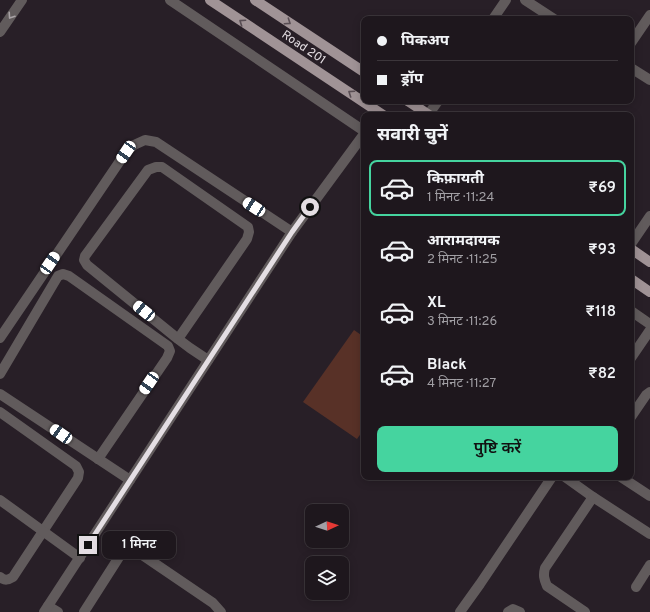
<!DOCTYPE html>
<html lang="hi">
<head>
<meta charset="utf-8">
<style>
  :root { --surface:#1e171d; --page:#2b242a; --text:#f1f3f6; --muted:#a19fa4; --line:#3c363b; --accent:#45d49f }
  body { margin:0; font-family:Overpass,"Noto Sans Devanagari",sans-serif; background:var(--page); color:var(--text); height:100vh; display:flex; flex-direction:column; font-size:15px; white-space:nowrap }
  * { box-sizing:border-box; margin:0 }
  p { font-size:13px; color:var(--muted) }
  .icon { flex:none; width:22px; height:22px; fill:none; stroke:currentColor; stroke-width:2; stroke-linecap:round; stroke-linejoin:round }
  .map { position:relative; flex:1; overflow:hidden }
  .details { position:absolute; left:361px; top:112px; width:273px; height:368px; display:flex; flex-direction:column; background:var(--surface); border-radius:8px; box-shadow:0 2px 10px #0003,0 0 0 1px var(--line) }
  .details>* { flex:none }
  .guide { position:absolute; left:361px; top:16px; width:273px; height:88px; border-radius:8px; box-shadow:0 2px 10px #0003,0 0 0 1px var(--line); display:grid; align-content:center; height:88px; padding:0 16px; background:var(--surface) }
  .needle { width:26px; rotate:87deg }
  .buttons { position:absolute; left:305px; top:504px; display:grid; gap:8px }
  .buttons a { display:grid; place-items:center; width:44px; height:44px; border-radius:8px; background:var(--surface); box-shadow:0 2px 10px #0003,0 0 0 1px var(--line); font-size:20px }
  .end { position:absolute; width:18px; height:18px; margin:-9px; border:5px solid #e4dee3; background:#111; box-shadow:0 0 0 2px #111 }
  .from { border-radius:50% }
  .bubble { position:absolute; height:28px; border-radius:8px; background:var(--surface); box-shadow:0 2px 10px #0003,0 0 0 1px var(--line); font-size:13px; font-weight:600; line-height:28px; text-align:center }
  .car { position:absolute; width:12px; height:24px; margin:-12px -6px; border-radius:5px; box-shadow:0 0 3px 1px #0007; background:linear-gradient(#fff 24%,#345 0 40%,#fff 0 76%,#345 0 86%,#fff 0) }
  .guide b { display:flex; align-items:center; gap:14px; height:38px; font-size:15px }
  .guide b+b { border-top:1px solid var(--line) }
  .guide i { width:10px; height:10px; background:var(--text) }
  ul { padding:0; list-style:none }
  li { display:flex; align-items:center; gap:12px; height:56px; margin:0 8px 6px; padding:0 8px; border:2px solid transparent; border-radius:8px }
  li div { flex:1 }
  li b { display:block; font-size:15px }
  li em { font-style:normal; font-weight:600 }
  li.selected { border-color:var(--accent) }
  li>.icon { width:36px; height:36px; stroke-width:1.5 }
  h2 { padding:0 16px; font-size:18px; line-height:48px }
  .primary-button { display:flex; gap:8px; margin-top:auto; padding:8px 16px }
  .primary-button a { flex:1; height:46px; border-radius:8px; background:var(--accent); color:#111; font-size:16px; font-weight:600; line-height:46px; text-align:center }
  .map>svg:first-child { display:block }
  .green { fill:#583127 }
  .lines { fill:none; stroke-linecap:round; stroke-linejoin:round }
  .minor { stroke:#615b5c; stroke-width:10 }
  .major { stroke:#a09396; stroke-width:10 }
  .oneway { stroke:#a9a3a6 }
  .oneway2 { stroke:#584d53 }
  .route { stroke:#e4dee3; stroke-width:5 }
  .labels { text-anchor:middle; stroke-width:3; stroke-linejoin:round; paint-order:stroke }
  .street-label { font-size:12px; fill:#e4dee3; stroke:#281f27 }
</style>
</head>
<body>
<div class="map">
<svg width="650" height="612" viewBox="0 0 650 612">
  <rect width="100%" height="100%" fill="#281f27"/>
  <polygon class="green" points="354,330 364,337 364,429 357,439 303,402"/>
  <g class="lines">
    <g class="minor">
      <polyline points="170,0 364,131"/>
      <polyline points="525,0 554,19"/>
      <polyline points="493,19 506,0"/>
      <polyline points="0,32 22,0"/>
      <polyline points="631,43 650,15"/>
      <polyline points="631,68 650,80"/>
      <polyline points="428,115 438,101"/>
      <polyline points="631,244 650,216"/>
      <polyline points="631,311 650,324"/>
      <polyline points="0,338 126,152 134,145 145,140 156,142 292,232"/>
      <polyline points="178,339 247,239 249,232 248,227 162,167 156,167 148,170 85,256 84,260 87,265 178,339 190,348 208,360"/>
      <polyline points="631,358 650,330"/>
      <polyline points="0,374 58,276 63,274 69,276 168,346 170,351 167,358 98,459"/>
      <polyline points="0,394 130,480"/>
      <path d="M0 412 76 466 79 472 78 478 13 577C8 580 5 581 0 577"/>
      <polyline points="631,417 646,395 650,392"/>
      <path d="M565 477 593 497 545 568C543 575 544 579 547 586L585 612"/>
      <polyline points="621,477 650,496"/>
      <polyline points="593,497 650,534"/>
      <polyline points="0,500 80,558"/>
      <polyline points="636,587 650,565"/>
      <polyline points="48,606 58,612"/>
      <polyline points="44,612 292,232 364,134"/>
      <path d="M84 612 121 554C126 550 129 549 135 550L213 603 221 612"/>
      <polyline points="460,612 480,584 552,477"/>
      <polyline points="508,612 513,609 520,612"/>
    </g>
    <g class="major">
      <polyline points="210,0 383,115"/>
      <polyline points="255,0 364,72"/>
      <polyline points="408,101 429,115"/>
      <polyline points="631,249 650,262"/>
      <polyline points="631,279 650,292"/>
    </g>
  </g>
  <defs><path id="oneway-chevron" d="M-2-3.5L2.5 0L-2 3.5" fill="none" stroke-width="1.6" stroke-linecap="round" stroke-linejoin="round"/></defs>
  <use class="oneway" href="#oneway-chevron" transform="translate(11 16) rotate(124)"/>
  <g class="oneway2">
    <use href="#oneway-chevron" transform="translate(242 22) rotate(-146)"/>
    <use href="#oneway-chevron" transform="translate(288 22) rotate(34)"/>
    <use href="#oneway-chevron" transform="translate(351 93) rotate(-146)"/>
  </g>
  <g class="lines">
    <polyline class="route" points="88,545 292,232 310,207"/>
  </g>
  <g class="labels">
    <g class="street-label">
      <text transform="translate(304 47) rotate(34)" y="4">Road 201</text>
    </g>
  </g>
</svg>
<div class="buttons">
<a><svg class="needle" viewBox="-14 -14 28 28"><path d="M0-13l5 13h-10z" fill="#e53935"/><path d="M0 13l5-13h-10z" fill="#a19fa4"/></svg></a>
<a><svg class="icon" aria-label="layers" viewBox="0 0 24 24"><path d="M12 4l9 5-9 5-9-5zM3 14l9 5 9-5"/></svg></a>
</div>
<i class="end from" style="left:310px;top:207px"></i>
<i class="end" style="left:88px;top:545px"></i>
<div class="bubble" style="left:102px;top:531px;width:74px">1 मिनट</div>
<i class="car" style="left:126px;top:152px;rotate:214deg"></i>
<i class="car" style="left:254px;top:207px;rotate:303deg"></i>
<i class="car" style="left:50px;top:263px;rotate:34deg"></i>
<i class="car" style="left:144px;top:311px;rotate:309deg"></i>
<i class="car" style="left:149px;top:383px;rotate:214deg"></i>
<i class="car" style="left:61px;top:434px;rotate:304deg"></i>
<div class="guide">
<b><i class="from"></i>पिकअप</b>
<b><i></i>ड्रॉप</b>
</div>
<section class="details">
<h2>सवारी चुनें</h2>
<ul>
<li class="selected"><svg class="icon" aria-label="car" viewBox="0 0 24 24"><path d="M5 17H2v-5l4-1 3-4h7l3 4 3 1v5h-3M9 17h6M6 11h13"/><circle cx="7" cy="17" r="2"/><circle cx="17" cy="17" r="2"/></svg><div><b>किफ़ायती</b><p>1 मिनट · 11:24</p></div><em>₹69</em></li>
<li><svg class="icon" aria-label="car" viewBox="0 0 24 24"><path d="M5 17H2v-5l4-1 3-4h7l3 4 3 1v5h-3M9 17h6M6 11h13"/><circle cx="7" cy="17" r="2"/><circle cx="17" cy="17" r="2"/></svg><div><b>आरामदायक</b><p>2 मिनट · 11:25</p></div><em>₹93</em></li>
<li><svg class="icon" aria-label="car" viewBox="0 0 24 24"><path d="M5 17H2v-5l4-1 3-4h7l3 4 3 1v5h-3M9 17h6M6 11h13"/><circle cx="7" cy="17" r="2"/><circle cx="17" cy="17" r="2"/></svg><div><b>XL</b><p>3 मिनट · 11:26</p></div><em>₹118</em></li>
<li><svg class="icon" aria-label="car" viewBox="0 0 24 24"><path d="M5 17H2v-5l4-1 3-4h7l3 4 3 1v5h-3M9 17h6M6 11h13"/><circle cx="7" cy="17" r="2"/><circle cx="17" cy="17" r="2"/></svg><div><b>Black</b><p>4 मिनट · 11:27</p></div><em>₹82</em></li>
</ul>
<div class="primary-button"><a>पुष्टि करें</a></div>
</section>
</div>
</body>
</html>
